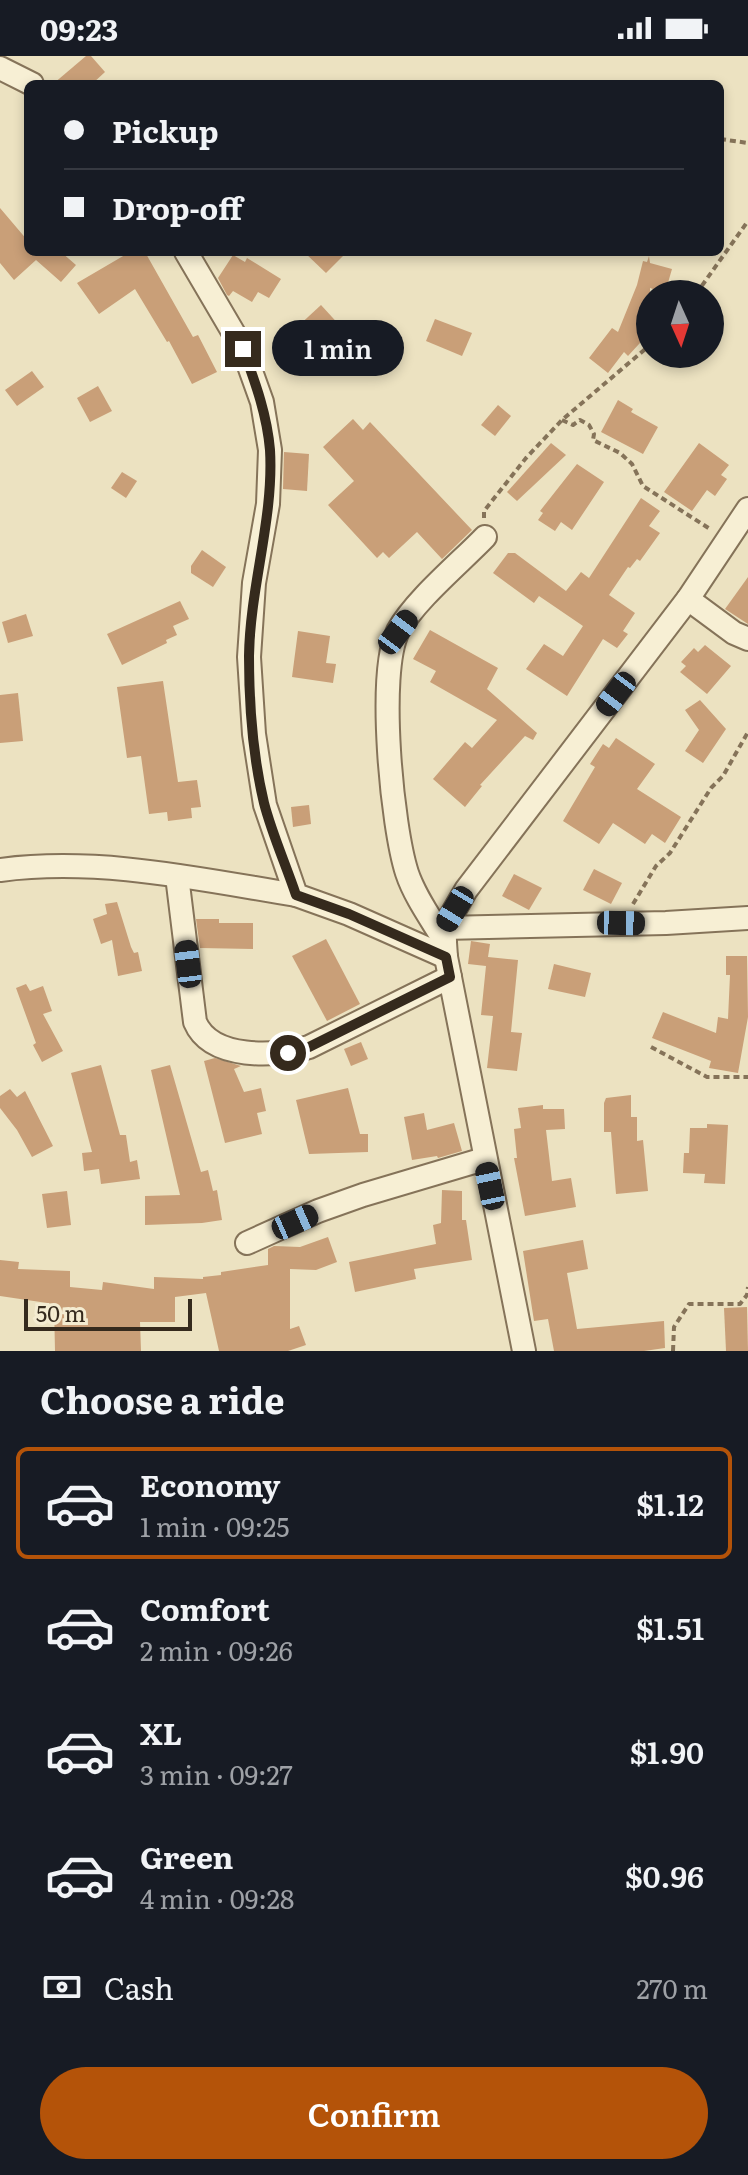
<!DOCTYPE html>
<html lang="en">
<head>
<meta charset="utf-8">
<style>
  :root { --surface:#171b24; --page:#20242c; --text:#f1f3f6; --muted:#9ea1a6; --line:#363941; --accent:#b45309 }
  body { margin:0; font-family:Literata,serif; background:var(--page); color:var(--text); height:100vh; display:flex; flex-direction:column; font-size:30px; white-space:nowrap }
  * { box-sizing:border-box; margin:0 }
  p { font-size:26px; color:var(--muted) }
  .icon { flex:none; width:44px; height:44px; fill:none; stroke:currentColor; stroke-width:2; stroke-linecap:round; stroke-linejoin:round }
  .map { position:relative; height:1295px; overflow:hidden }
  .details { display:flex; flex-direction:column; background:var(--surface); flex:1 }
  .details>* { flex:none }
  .top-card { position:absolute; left:24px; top:24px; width:700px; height:176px; border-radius:12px; box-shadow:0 4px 12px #0003; display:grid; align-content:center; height:176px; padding:0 40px; background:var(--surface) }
  .needle { width:52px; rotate:177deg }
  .buttons { position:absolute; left:636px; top:224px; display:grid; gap:16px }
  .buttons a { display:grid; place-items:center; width:88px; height:88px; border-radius:50%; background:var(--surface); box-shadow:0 4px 12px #0003; font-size:40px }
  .scale { position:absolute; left:24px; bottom:20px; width:168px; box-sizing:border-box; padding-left:8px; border:4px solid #352a1d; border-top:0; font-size:22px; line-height:28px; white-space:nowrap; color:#352a1d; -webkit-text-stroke:6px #f4ecd1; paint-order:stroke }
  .end { position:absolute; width:36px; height:36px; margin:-18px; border:10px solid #352a1d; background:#fff; box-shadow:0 0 0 4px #fff }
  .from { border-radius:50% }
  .bubble { position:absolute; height:56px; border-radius:28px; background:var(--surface); box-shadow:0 4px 12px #0003; font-size:26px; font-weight:600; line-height:56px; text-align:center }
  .car { position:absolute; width:24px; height:48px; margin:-24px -12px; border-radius:10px; box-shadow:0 0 6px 2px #0007; background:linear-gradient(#222 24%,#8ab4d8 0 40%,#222 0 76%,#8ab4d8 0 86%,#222 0) }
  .top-card b { display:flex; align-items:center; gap:28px; height:76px; font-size:30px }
  .top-card b+b { border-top:2px solid var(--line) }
  .top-card i { width:20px; height:20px; background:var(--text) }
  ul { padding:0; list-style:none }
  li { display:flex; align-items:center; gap:24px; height:112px; margin:0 16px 12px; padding:0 24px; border:4px solid transparent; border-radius:12px }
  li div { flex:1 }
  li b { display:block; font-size:30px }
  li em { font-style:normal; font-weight:600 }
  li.active { border-color:var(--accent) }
  li>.icon { width:72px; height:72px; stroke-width:1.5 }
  h2 { padding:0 40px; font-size:36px; line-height:96px }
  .pay { display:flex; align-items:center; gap:20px; height:88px; padding:0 40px; font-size:30px }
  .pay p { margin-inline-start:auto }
  .action { display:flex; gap:16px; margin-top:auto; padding:16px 40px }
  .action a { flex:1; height:92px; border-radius:48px; background:var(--accent); color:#fff; font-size:32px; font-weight:600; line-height:92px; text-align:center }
  .status { display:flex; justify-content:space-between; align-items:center; height:56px; padding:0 40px; background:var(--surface); direction:ltr }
  .status svg { height:22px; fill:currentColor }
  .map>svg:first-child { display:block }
  .building { fill:#c99f78 }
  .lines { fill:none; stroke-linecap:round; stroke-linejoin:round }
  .minor-casing { stroke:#857359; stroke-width:26 }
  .path { stroke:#857359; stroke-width:4; stroke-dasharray:6 4; stroke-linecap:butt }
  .minor { stroke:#f7efd4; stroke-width:22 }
  .route { stroke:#352a1d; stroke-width:10 }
</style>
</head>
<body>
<div class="status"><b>09:23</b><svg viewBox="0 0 49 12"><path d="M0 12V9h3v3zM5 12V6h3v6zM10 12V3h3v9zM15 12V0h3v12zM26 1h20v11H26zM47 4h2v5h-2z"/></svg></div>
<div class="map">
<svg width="748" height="1295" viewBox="0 0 748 1295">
  <rect width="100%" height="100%" fill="#ece2c1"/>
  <g class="building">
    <polygon points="86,0 91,0 105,16 92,28 53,28"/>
    <polygon points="0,152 28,185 28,196 61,196 76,209 61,226 36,204 14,224 0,207"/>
    <polygon points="130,196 145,196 193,281 198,279 217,316 192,328 169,285 167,286 135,233 99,258 77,227"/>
    <polygon points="304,196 347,196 326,217"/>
    <polygon points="233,199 245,206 247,202 281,223 269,242 258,236 252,246 233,235 229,240 227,239 218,222"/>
    <polygon points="649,200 650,207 672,213 665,237 650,232 650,276 628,300 624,296 608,317 589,302 612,272 618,276 637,229 643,205 647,206"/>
    <polygon points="321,249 343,273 304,309 282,285"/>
    <polygon points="435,263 472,277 462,300 426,285"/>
    <polygon points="32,315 44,331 17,350 5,334"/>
    <polygon points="98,330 112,355 90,366 77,342"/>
    <polygon points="618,344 633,353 631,356 658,371 643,398 601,376"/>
    <polygon points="498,349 511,360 495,380 481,369"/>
    <polygon points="353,363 363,374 370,366 472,474 442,503 417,476 389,502 383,496 377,502 328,449 354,425 323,391"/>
    <polygon points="551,387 566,399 517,445 507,436"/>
    <polygon points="699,387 729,409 721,419 727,423 715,440 707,434 692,455 664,436"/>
    <polygon points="284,396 309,398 307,435 283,433"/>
    <polygon points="577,408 604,426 572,474 561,466 555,475 538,464 543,457 540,455"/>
    <polygon points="122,416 137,425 126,442 111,432"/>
    <polygon points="641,442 660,455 649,470 660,477 640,505 637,503 630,512 628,511 609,539 635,557 623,575 628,578 617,592 603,583 567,640 526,613 544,588 563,600 583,570 539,540 534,547 493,517 508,497 515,497 566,535 581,516 589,522"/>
    <polygon points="202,494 226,511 213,531 191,517 191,510"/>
    <polygon points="748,521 748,568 725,553"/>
    <polygon points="180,545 189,563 173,570 177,579 166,584 167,587 122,609 107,578"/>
    <polygon points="26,558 33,580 8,587 2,566"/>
    <polygon points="430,574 498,612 487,633 537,677 533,684 525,680 480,729 482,730 465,751 433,723 465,686 472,692 497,664 430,626 436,615 413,603"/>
    <polygon points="298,575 330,580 326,607 336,608 333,627 292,621"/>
    <polygon points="705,589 731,610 707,638 680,616 686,610 681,606 694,592 698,596"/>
    <polygon points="163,625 178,726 197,724 201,751 191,752 192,762 168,765 167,756 149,758 141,700 127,702 117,631"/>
    <polygon points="18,637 23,685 0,687 0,639"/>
    <polygon points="700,644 726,673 703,707 685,695 699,674 685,654"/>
    <polygon points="616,682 655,708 637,733 681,761 665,787 652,778 645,788 613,767 599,788 563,765 595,711 590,708 603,688 609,692"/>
    <polygon points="309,749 311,768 293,771 291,751"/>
    <polygon points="594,813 622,827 611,848 583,834"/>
    <polygon points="514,818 542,832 529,854 502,840"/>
    <polygon points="117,846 131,891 134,897 138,896 142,915 118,920 112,884 101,888 93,863 107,858 105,848"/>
    <polygon points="196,863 219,863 219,867 253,867 253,893 200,892"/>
    <polygon points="326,883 360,948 327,965 292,900"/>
    <polygon points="471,885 490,888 488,901 518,904 511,976 522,977 517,1015 487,1012 493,960 481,959 486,910 468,908"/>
    <polygon points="726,900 747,900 748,961 738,1017 709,1012 711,1005 652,982 663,956 716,977 718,961 728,963 730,919 726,919"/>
    <polygon points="554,908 591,917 585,941 548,933"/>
    <polygon points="26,928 30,935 43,930 52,955 43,958 63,995 42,1006 33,989 36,987 16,932"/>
    <polygon points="361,986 368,1003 351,1010 344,993"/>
    <polygon points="215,1002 241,1010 234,1013 244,1036 261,1032 266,1055 257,1057 262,1078 225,1087 204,1005"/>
    <polygon points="101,1009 120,1079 126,1079 130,1106 137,1104 140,1123 101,1128 99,1113 84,1115 82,1097 92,1096 71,1017"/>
    <polygon points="170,1009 201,1116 208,1114 213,1135 217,1134 222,1164 202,1167 145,1169 145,1140 180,1139 151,1014"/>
    <polygon points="348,1032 360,1078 368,1078 368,1096 309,1098 296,1044"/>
    <polygon points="10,1033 17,1041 25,1035 53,1090 32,1101 17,1074 0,1052 0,1040"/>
    <polygon points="631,1039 631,1061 637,1061 637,1085 643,1084 648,1135 616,1138 611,1076 604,1076 604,1047 606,1042"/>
    <polygon points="543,1049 543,1053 564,1053 565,1073 546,1074 552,1125 571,1122 576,1151 525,1160 514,1102 517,1102 514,1073 521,1072 518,1052"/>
    <polygon points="424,1057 427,1074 454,1067 462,1095 438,1102 437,1100 412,1104 404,1061"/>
    <polygon points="707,1068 728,1069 725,1128 704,1127 705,1118 683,1117 684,1097 689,1097 690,1072 707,1072"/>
    <polygon points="442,1134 462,1135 462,1164 466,1164 472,1204 414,1213 416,1223 355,1236 349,1206 436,1188 433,1169 441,1167"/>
    <polygon points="67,1135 71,1169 47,1172 42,1138"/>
    <polygon points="328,1181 337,1206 316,1214 290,1213 290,1273 299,1270 306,1289 288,1295 219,1295 206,1237 175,1241 175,1266 140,1266 141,1295 55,1295 54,1248 0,1240 0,1204 19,1206 18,1213 70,1215 70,1231 102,1234 103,1226 154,1233 154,1221 203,1223 203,1221 221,1219 221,1216 268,1209 268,1193 274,1190 300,1191"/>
    <polygon points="583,1184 588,1213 567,1217 577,1273 664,1265 665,1292 644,1295 554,1295 548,1263 534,1265 523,1195"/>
    <polygon points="747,1251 748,1295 726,1295 724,1252"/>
  </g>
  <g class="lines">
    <defs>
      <g id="minor">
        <polyline points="0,12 32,28"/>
        <polyline points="186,196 243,293 262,346 270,394 268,448 254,527 249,601 254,678 265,749 296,839 349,858 446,901"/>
        <polyline points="688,543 734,577 748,583"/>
        <path d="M0 814C99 801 198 823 296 839"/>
        <path d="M177 820 195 966C211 1004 276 1001 309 991L450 921"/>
        <polyline points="444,872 666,867 748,862"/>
        <path d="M445 886C432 864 415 841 407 817 392 771 377 617 398 575 415 544 460 507 485 481"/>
        <polyline points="247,1187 318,1155 363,1139 484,1103"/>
        <polyline points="524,1295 446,901 444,872 466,834 688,543 748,453"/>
      </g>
    </defs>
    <use href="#minor" class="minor-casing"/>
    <g class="path">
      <polyline points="720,83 748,87"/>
      <polyline points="696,238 748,165"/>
      <polyline points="562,364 573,369 580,364 589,369 594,378 593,384 620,397 632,408 643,430 710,473"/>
      <polyline points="484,462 484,455 526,402 562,364 650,289"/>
      <polyline points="633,848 656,810 670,797 711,732 723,720 748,676"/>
      <polyline points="651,991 707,1021 748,1021"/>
      <polyline points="673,1295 674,1271 689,1248 740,1248 747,1239 748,1231"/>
    </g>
    <use href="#minor" class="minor"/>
  </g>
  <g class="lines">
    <path class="route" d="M243 293C255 326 267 358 270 394 274 462 250 531 249 600 249 648 253 701 264 747 272 778 286 809 296 839L349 858 446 901 450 921 309 991 288 997"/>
  </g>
</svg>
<div class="buttons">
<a><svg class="needle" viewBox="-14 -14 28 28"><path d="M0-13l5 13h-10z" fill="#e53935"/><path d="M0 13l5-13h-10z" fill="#9ea1a6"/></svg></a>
</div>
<div class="scale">50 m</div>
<i class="end from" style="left:288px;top:997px"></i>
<i class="end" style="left:243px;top:293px"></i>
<div class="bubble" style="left:272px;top:264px;width:132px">1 min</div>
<i class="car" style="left:398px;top:576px;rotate:37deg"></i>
<i class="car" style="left:616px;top:638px;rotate:217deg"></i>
<i class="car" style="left:455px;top:853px;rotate:211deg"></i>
<i class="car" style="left:621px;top:867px;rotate:91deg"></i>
<i class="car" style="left:188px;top:908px;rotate:353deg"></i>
<i class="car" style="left:490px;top:1130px;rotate:348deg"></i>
<i class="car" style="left:295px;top:1166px;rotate:66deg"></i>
<div class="top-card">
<b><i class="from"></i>Pickup</b>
<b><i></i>Drop-off</b>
</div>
</div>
<section class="details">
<h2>Choose a ride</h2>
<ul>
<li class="active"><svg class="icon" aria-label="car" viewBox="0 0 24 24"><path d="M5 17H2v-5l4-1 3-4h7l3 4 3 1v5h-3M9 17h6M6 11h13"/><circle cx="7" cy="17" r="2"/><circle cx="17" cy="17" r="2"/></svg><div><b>Economy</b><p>1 min · 09:25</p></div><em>$1.12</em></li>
<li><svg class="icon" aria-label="car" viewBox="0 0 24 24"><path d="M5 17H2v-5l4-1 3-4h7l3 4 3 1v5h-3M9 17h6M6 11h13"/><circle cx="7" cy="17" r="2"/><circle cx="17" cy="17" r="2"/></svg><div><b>Comfort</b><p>2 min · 09:26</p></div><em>$1.51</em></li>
<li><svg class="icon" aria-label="car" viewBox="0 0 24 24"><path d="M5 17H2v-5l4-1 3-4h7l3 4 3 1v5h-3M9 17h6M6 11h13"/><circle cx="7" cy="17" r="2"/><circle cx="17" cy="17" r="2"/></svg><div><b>XL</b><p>3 min · 09:27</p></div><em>$1.90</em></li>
<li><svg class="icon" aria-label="car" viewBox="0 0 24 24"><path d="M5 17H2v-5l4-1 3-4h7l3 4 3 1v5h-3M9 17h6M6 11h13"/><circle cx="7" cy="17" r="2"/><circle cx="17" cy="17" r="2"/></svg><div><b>Green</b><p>4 min · 09:28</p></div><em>$0.96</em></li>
</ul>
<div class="pay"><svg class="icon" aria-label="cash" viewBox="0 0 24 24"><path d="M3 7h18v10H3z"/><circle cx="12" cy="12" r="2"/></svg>Cash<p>270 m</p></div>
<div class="action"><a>Confirm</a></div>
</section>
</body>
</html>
